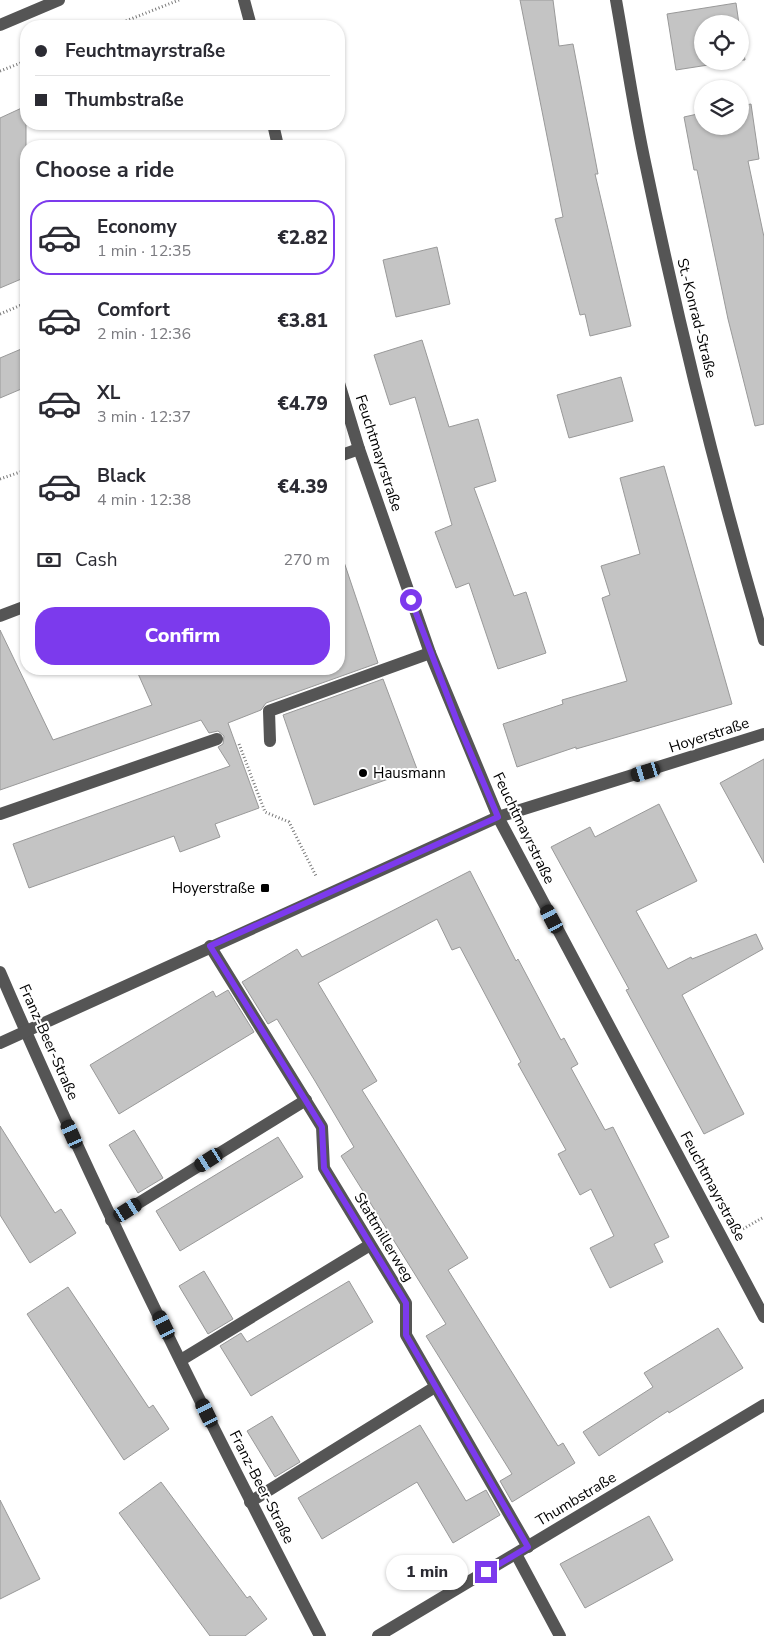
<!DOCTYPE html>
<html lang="en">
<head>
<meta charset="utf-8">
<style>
  :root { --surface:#fff; --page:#f2f2f3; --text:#2b2b33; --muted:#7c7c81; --line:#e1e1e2; --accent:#7c3aed }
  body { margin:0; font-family:"Nunito Sans",sans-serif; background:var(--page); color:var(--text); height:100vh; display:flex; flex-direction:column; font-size:19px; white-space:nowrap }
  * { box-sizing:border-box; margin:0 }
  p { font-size:16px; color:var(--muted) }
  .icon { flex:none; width:28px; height:28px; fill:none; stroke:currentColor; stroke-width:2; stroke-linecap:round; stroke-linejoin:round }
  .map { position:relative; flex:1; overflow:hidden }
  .panel { position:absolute; left:20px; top:140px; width:325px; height:535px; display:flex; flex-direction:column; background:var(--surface); border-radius:20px; box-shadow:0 1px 4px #0004 }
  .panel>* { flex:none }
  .top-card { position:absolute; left:20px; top:20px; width:325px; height:110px; border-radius:20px; box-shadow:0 1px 4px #0004; display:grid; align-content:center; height:110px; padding:0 15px; background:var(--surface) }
  .buttons { position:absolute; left:694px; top:15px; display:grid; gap:10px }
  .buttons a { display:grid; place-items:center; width:55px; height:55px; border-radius:50%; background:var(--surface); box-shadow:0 1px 4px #0004; font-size:25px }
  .end { position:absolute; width:22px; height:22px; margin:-11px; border:6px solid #7c3aed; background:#fff; box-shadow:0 0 0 2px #fff }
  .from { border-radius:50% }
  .bubble { position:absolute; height:35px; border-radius:18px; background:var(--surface); box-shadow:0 1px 4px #0004; font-size:16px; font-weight:800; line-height:35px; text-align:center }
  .car { position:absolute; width:15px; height:30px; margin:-15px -8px; border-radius:6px; box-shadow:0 0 4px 1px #0007; background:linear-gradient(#222 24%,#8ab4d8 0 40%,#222 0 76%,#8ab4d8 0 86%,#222 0) }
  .top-card b { display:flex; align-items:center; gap:18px; height:48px; font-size:19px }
  .top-card b+b { border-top:1px solid var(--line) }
  .top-card i { width:12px; height:12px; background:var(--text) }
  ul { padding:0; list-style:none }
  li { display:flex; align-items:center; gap:15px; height:75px; margin:0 10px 8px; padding:0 5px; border:2px solid transparent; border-radius:20px }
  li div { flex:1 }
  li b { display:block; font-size:19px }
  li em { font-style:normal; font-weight:800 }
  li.active { border-color:var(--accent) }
  li>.icon { width:45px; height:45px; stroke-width:1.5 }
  h2 { padding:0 15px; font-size:22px; line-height:60px }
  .pay { display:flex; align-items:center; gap:12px; height:55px; padding:0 15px; font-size:19px }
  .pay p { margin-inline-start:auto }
  .primary-button { display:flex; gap:10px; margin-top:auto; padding:10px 15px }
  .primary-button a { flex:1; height:58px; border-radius:20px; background:var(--accent); color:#fff; font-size:20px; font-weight:800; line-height:58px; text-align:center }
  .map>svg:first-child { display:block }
  .building { fill:#c4c4c4; stroke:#999 }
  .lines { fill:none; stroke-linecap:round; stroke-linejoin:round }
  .path { stroke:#777; stroke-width:3; stroke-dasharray:1 2.5; stroke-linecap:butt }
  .minor { stroke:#555; stroke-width:12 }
  .route { stroke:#7c3aed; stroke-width:6 }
  .poi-dot { fill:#000; stroke:#fff; stroke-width:2 }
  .labels { text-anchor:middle; stroke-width:4; stroke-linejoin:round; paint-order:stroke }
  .street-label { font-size:15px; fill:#000; stroke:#fff }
  .poi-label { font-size:15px; fill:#000; stroke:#fff; text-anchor:start }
</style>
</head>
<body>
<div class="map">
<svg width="764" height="1636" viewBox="0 0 764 1636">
  <rect width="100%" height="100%" fill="#fff"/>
  <g class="building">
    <polygon points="520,0 553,0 559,46 573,44 598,174 595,174 631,326 590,336 585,314 580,315 555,219 563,217"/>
    <polygon points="736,3 739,24 702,24 702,61 734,61 676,70 667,14"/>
    <polygon points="740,29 745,60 740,60"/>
    <polygon points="751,104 759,159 748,161 764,237 764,424 755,426 728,319 697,170 694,170 684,117 702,113 702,126 740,126 740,106"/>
    <polygon points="26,106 26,277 0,288 0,118"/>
    <polygon points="437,247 450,304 396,317 383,260"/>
    <polygon points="422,340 449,427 478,419 496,481 474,488 514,596 526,592 546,653 498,669 469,583 456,588 435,532 452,525 415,397 390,405 374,355"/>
    <polygon points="26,347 26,387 0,398 0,358"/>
    <polygon points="621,377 633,421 569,438 557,395"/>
    <polygon points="664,466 732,704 576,749 576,747 517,767 503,724 563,704 562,700 627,681 602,598 610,595 601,566 640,554 620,478"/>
    <polygon points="342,556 378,663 266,703 261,710 228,723 259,808 215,824 220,837 180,852 174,836 29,888 13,844 230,766 218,747 223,744 224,736 218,731 209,733 201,720 0,790 0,630 53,740 152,705 136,669 339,669 339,557"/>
    <polygon points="383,679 417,769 314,805 283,715"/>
    <polygon points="764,759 764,863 720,783"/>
    <polygon points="659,804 697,881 636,911 668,969 691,957 692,959 756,934 763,949 682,995 744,1114 704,1134 626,990 629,989 551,847 590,827 595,837"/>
    <polygon points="470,871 516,961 518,959 561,1040 564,1038 578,1064 571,1068 605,1130 613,1127 669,1237 654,1244 663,1262 610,1288 590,1248 614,1236 591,1189 580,1195 558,1154 566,1150 518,1064 521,1062 460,947 452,950 437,919 318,983 377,1081 362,1090 468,1258 448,1270 558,1446 563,1443 575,1463 512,1502 500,1481 512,1474 426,1336 446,1324 341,1156 354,1147 315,1081 277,1019 268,1024 242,982 297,949 302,957"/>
    <polygon points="228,990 254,1032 119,1114 90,1065 213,991 216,997"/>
    <polygon points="0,1126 55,1213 61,1209 76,1233 30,1263 0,1215"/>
    <polygon points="134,1130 163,1178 138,1193 109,1145"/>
    <polygon points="278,1137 303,1177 180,1251 156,1211"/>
    <polygon points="204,1271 233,1319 208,1334 179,1286"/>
    <polygon points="349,1281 373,1322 251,1396 220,1346 241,1333 247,1342"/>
    <polygon points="68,1287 149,1408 153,1405 169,1429 124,1460 27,1314"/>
    <polygon points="718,1328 743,1368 669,1413 668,1411 599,1456 583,1432 653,1387 644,1373"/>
    <polygon points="272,1416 300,1462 275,1477 247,1431"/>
    <polygon points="420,1425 466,1501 486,1490 500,1515 453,1543 417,1482 322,1539 298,1498"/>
    <polygon points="161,1482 247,1598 250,1596 267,1619 245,1636 210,1636 119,1513"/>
    <polygon points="0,1500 40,1579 0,1599"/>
    <polygon points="649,1516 673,1560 585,1608 560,1564"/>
  </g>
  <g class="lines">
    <g class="path">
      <polyline points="113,26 179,0"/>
      <polyline points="0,71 26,61"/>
      <polyline points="0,314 26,303"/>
      <polyline points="0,479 26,470"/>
      <polyline points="239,744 265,812 289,822 316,876"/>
      <polyline points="743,1229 764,1217"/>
    </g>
    <g class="minor">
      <polyline points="244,0 251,26"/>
      <path d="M616 0C626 56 634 112 646 167 679 326 718 484 764 640"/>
      <polyline points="0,25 59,0"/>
      <polyline points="273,124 278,146"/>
      <polyline points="339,383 359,449 430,653 498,817 764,1317"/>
      <polyline points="339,456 359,449"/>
      <polyline points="0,616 26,606"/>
      <polyline points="270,741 269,711 430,653"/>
      <polyline points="0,814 217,739"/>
      <polyline points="210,946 322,1127 324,1168 406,1303 406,1335 528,1547"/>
      <path d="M0 972C97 1198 207 1418 320 1636"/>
      <polyline points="0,1043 498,817 764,734"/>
      <polyline points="111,1220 306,1100"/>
      <polyline points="181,1360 370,1245"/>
      <polyline points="250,1502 435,1387"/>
      <polyline points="516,1554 560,1636"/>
      <polyline points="378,1636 764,1405"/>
    </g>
  </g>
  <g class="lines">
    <polyline class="route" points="411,600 457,721 498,817 210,946 322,1127 324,1168 406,1303 406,1335 528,1547 486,1572"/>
  </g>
  <g class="poi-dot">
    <circle cx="363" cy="773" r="5"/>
    <rect x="260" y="883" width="10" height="10" rx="2.5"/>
  </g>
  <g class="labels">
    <g class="street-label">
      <text transform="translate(697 318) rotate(76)" y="5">St.-Konrad-Straße</text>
      <text transform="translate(379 453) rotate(72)" y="5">Feuchtmayrstraße</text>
      <text transform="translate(709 735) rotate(-18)" y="5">Hoyerstraße</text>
      <text transform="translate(524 828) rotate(64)" y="5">Feuchtmayrstraße</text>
      <text transform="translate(49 1042) rotate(66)" y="5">Franz-Beer-Straße</text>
      <text transform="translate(713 1186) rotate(62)" y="5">Feuchtmayrstraße</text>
      <text transform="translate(384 1237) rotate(59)" y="5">Stattmillerweg</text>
      <text transform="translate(262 1487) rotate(63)" y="5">Franz-Beer-Straße</text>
      <text transform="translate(576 1499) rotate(-31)" y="5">Thumbstraße</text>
    </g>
    <g class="poi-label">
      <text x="373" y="778">Hausmann</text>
      <text x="255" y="893" text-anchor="end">Hoyerstraße</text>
    </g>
  </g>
</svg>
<div class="buttons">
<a><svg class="icon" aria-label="locate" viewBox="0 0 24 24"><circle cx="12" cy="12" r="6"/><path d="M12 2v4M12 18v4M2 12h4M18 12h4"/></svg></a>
<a><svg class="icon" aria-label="layers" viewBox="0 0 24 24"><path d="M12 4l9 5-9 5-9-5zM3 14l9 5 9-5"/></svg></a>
</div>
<i class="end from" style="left:411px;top:600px"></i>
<i class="end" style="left:486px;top:1572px"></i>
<div class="bubble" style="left:386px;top:1555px;width:82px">1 min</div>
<i class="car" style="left:646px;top:772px;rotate:253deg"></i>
<i class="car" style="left:552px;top:919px;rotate:332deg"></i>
<i class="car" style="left:72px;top:1134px;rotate:336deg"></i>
<i class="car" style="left:209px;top:1160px;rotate:238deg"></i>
<i class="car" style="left:128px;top:1210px;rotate:58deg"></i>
<i class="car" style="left:164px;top:1325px;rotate:334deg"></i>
<i class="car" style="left:207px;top:1413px;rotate:334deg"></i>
<div class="top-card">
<b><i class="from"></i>Feuchtmayrstraße</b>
<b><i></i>Thumbstraße</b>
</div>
<section class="panel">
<h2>Choose a ride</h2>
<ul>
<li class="active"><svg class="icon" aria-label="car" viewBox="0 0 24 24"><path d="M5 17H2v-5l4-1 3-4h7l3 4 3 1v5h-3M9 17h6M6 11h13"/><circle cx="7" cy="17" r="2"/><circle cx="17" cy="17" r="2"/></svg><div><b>Economy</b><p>1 min · 12:35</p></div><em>€2.82</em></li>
<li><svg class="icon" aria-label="car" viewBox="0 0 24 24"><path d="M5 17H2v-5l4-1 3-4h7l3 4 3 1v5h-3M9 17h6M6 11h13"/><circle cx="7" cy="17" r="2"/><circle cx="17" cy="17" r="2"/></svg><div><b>Comfort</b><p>2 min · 12:36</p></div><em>€3.81</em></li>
<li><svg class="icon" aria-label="car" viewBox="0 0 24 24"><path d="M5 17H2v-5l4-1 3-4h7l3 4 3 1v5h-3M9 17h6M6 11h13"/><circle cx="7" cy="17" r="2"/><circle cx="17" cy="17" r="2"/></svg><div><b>XL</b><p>3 min · 12:37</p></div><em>€4.79</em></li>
<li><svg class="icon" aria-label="car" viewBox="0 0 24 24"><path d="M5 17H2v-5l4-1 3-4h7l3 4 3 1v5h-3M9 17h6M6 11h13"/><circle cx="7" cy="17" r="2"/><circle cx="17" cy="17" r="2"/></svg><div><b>Black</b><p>4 min · 12:38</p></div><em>€4.39</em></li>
</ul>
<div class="pay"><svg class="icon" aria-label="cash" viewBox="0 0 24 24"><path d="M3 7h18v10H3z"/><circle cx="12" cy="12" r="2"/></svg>Cash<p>270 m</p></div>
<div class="primary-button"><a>Confirm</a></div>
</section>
</div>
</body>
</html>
